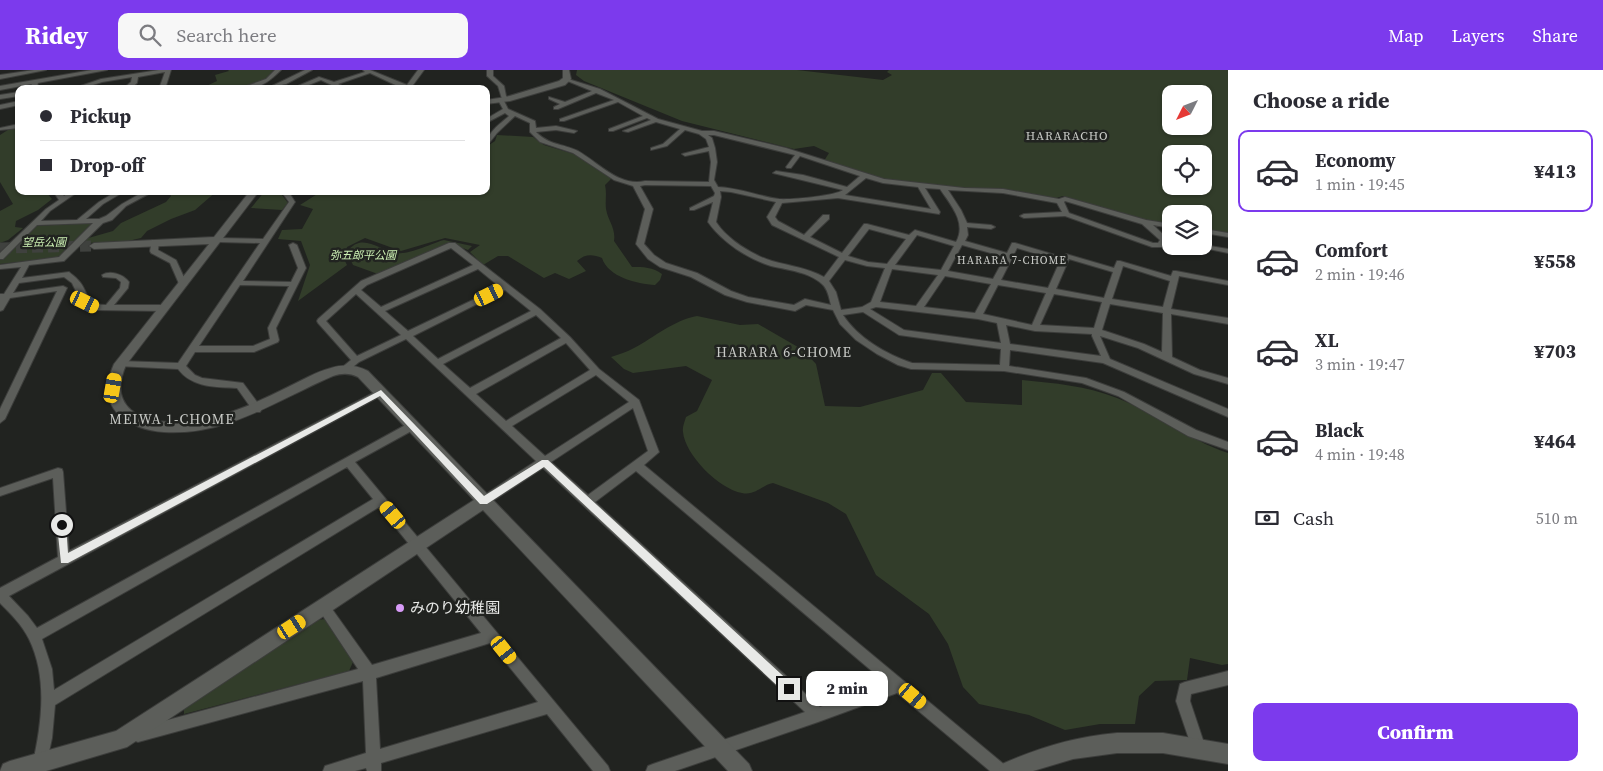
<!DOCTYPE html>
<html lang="en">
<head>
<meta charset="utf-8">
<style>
  :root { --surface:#fff; --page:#f7f7f7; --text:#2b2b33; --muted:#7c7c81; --line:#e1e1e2; --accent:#7c3aed }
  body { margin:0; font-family:"Source Serif 4","Noto Sans JP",serif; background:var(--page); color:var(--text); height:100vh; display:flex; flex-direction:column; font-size:19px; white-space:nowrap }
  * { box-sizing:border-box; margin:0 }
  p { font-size:16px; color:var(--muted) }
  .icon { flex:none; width:28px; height:28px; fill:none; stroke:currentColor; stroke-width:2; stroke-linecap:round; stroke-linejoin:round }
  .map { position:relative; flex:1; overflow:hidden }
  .side { display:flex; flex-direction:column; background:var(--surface); width:375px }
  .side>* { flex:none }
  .guide { position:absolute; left:15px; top:15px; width:475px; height:110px; border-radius:10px; box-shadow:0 1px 4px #0004; display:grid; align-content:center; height:110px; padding:0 25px; background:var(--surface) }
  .needle { width:32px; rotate:228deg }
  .buttons { position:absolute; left:1162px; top:15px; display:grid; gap:10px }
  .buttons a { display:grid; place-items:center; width:50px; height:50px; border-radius:10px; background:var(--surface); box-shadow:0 1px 4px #0004; font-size:25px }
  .end { position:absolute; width:22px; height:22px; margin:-11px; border:6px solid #e8e9e7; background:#111; box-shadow:0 0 0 2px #111 }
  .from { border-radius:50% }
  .bubble { position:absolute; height:35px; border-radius:10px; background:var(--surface); box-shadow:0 1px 4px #0004; font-size:16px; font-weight:800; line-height:35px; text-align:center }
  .car { position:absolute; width:15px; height:30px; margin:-15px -8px; border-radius:6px; box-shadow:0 0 4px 1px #0007; background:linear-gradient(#f5c518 24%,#345 0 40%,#f5c518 0 76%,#345 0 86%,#f5c518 0) }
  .guide b { display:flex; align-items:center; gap:18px; height:48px; font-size:19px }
  .guide b+b { border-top:1px solid var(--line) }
  .guide i { width:12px; height:12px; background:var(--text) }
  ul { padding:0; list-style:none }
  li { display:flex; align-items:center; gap:15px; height:82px; margin:0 10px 8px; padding:0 15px; border:2px solid transparent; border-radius:10px }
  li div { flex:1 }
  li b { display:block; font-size:19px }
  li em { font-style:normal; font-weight:800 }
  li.selected { border-color:var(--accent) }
  li>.icon { width:45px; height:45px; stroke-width:1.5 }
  h2 { padding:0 25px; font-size:22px; line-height:60px }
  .pay { display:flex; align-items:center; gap:12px; height:55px; padding:0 25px; font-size:19px }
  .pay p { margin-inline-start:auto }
  .primary-button { display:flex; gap:10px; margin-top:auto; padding:10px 25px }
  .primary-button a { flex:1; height:58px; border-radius:10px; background:var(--accent); color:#fff; font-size:20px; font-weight:800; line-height:58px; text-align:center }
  header { display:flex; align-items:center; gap:30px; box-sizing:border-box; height:70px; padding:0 25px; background:var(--accent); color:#fff }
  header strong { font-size:24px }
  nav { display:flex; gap:28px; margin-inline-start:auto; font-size:18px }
  .search { width:350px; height:45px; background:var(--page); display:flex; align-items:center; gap:12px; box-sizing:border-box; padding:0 18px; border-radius:10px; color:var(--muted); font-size:19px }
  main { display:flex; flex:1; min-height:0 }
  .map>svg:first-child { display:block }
  .green { fill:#323d2a; fill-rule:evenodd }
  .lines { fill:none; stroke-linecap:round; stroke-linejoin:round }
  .secondary-tunnel { stroke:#3f413e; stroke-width:11; stroke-dasharray:11 5; stroke-linecap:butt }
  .street-casing { stroke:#3c3d3b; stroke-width:2 }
  .secondary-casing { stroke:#3c3d3b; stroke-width:2 }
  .street { fill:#5c5e5a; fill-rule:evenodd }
  .secondary { fill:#5c5e5a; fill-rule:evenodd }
  .route { fill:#e8e9e7 }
  .poi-dot { fill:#d89bf8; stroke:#212320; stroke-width:2 }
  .labels { text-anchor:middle; stroke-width:5; stroke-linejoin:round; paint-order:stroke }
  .far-park-label { font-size:11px; font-style:italic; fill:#ccf0b3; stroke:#212320 }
  .far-neighbourhood-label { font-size:11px; letter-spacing:1px; fill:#c9cbc7; stroke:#212320 }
  .far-quarter-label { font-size:12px; letter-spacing:1px; fill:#c9cbc7; stroke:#212320 }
  .neighbourhood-label { font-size:14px; letter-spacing:1px; fill:#c9cbc7; stroke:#212320 }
  .near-poi-label { font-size:15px; fill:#e8e9e7; stroke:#212320; text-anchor:start }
</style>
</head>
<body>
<header>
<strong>Ridey</strong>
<div class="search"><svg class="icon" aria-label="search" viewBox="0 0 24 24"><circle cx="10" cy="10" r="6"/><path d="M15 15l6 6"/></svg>Search here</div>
<nav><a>Map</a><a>Layers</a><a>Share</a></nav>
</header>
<main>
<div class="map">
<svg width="1228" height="701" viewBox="0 0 1228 701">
  <rect width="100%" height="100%" fill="#212320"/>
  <g class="green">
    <path d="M228 0H277C256 21 228 19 200 19L217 11 215 5 229 1Z"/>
    <path d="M577 0H797L883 10 892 5 887 2 889 0H1228V164L1204 159V144H1171V154L1145 150 1063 126 1056 128 1004 119 958 118 881 109 824 91 829 83 814 76 794 79 682 51 584 11 576 5ZM1171 24H1204V56H1171ZM1171 84H1204V116H1171Z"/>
    <polygon points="19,57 19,121 45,121 52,129 38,140 16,151 15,157 23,158 8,170 0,173 0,141 13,134 0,112 0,65 11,58"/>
    <path d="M497 65 533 67 544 75 584 87 598 100 612 108 605 115C607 123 605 131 606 139 608 151 616 158 614 171L632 197C643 197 653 197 662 204L660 210 655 215C637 214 608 207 602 188 592 184 585 184 577 191L586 201 569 209 555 203 544 208 508 186H498L483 195 470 182 480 175 445 168 401 181 365 168 347 177 344 189 347 195 298 231 310 195 301 171 278 169 282 160 302 159 313 139 300 135 322 121H486V77L495 71Z"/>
    <polygon points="169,121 217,121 195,140 171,149 147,161 141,168 124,172 85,173 85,169 113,161 121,153 166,132 171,126"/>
    <polygon points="265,121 279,121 288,133 282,140 251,138"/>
    <polygon points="94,153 64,184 56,188 0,194 0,190 34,156"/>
    <path d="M444 170 472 176 468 180 449 173 378 204 353 195 347 182C362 161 379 181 398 183 408 185 433 173 444 170Z"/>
    <path d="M697 246 740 255 758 254 803 280 816 294 825 336 860 337 923 320 932 303H941L966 332 1022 335V310C1054 313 1087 316 1117 328 1156 343 1189 370 1228 383V594L1222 595 1190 588 1187 610 1155 611 1139 626 1135 654H1100L1065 660 1029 645 979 634 963 617 948 574 929 544 876 505 846 444 828 433 773 413C762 415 755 426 742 423 719 419 685 385 683 362 682 357 685 351 686 347L697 341 712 310 686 296 633 303 624 299 611 287C619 284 627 282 634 278 655 267 672 251 697 246Z"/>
    <polygon points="325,549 353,592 349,601 184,644 184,638 317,550"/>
  </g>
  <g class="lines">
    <polyline class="secondary-tunnel" points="0,178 94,176"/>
    <defs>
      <g id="street">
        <polygon points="34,0 46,0 0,9 0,5"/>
        <polygon points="159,0 171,0 165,19 159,19 165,2 138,7 137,13 130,19 123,19 131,12 132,7 102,12 81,19 72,19 101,9"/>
        <path d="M275 0H281C272 9 257 22 244 17L266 9Z"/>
        <path d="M305 0H312L286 14C279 15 274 19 266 19Z"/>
        <polygon points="363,0 370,0 407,15 418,0 424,0 410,19 404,19 370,3 338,14 348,19 340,19 321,10 299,19 291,19 319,7 334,12 365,2"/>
        <path d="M487 0H493V6L504 16 506 26 510 29 507 31 503 29 508 39 535 51 536 58 556 56 577 61 574 63 556 60 536 62C550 76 562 73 578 81 599 93 619 117 645 111L709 112 711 92 709 81 685 86 682 84 709 77 706 69 699 64 685 60 667 76 651 80V78L663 74 680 59 656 52 628 62 623 61 651 50 647 48 613 61H609V59L643 46 618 32 564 51H560V49L614 30 596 23 558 39H554V37L560 34 549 29V27L565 32 592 21 565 10V8L600 19 658 49 702 61H714L786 78 884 109 964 118 1003 119 1059 129 1065 127 1146 150 1171 154V158L1153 155 1167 168 1171 170V174L1166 173 1163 177H1152L1065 146 1024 148 1020 146 1024 144 1062 142 1057 133 1003 123 948 120 961 140 967 153 991 155 995 157 991 159 967 157 968 165 965 171 1007 183 1012 173H1015L1062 187 1066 184 1114 198 1117 191H1120L1171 206 1173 201H1176L1228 211V215L1179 206 1171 239 1228 248V254L1171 244 1172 287 1200 300 1228 308V314L1194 304 1138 278 1100 266 1110 289 1228 339V347L1103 293 1010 280 1009 296 1086 308 1124 322 1196 360 1228 372V380L1188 366 1118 326 1082 313 1004 301 911 299 898 295 877 284 856 270 840 254 833 240 806 235 795 241 747 232 725 225 691 207 660 197 648 189 636 174 645 139 633 116 614 110 573 83 540 72 530 62V53L515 46 497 63 486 77C486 63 499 55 509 46L505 43 486 53V49L503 39 498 30 502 29 498 16 487 6ZM708 65H714L795 85 786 97 787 98H791L800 86 860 106 847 117 803 105 776 101 773 103 843 120C835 126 790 130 779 129 758 126 739 118 718 117L714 110 717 92 715 78 712 68ZM866 108 883 113 918 117 931 139 845 125ZM645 115 711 116 715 123 714 126 690 138V140H694L713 132 708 152C722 172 748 189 771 196 788 200 809 202 822 214 828 219 829 228 831 235L805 229 794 235 748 227 731 221 697 203 666 193 654 185 644 174 653 139 640 116ZM925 118 940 119C951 135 967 153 956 172L915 160 909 165 867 154H864L842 183 810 167 829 149V145H823L804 165 778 151 775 147 782 133 838 128 939 144 940 142ZM720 121 731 122 776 132 767 147 772 155 839 187 824 207C808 198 790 196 772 191 752 185 727 169 716 152L721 127ZM1065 131 1142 154 1160 170 1158 173H1153L1069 143 1064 132ZM869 159 906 169 887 194 868 192 848 186ZM917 165 954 176 941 200 895 195ZM962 175 1005 187 993 209 948 201ZM1017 178 1060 191 1048 218 1001 210ZM1069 189 1113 202 1104 228 1056 219ZM845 190 867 196 885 198 871 232 862 237 841 240 836 222 829 211ZM1123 196 1170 211 1163 237 1112 229ZM892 199 938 205 916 236 880 232ZM945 206 991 214 975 243 924 237ZM998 215 1046 223 1032 255 983 244ZM1054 224 1102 232 1094 258 1040 255ZM1110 234 1163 243 1162 282 1144 274 1102 260ZM876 237 978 249 997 253 1001 273 904 260 870 239ZM863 242 899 265 1001 279 1000 295 912 293C886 284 858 268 843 245ZM1006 255 1035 261 1092 264V266L1101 286 1010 274Z"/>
        <polygon points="35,10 38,12 37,19 31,19 32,12"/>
        <polygon points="19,22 19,26 0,29 0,25"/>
        <polygon points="19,31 19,35 0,39 0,35"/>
        <polygon points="19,54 19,58 0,60 0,58"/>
        <path d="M53 121H60L64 126 71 121H79L50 141 41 151 77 150 99 132 117 121H125L103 134 86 149H99L106 146 122 134 145 121H154L126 136 112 150 103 153 64 191 29 195 22 208 69 202C72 205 76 207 78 210 90 222 83 235 106 235L120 218 121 212 116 208 103 207 102 205C110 200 123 204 129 212L128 218 114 235H164L168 238 164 241 93 240 82 234 72 213 64 207 19 213 13 223 63 216 67 218 5 349 0 353V339L57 221 10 228 3 240 0 241V224H4L21 197 0 199V195L59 187 93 153 37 155 3 189H0V183L46 139 59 130Z"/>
        <path d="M281 121H288L295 132 243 211 291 212 298 198 289 175 293 173 297 175 306 198 276 258 279 270 278 272 254 282H195L186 296 195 305 202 308 243 313 260 336 262 339 260 342H254L237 318C216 317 192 318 178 299L117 296 115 294 117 292 120 291 178 293 260 173 218 172 214 170 218 168 263 169 289 132ZM240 215 289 216 268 258 270 269 253 276H199Z"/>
        <polygon points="1204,159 1228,163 1228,167 1204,163"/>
        <polygon points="152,170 155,170 159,172 158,180 176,190 187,214 186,216 180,216 170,193 151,183 150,181"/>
        <path d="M449 173H455L540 239 570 267 599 299 639 330 659 382 644 395 1006 696 1008 701H990L897 623 818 652 675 701H646L648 696 653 694 805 642 543 398 488 434 484 436 480 434 478 431 480 428 536 391 406 269 359 292 348 301H342L340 299 351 290 318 253 317 251 318 249 361 211ZM451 178 473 195 381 237 361 220 367 215ZM478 199 500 217 408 261 385 241ZM505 220 531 241 438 289 413 266ZM356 224 401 265 357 286 326 251ZM536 245 561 268 470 318 443 294ZM566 273 590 300 506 351 476 324ZM596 305 629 332 545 386 512 356ZM633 338 648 381 588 425 551 392ZM636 401 886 613 820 637 595 432Z"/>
        <polygon points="1204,175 1228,179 1228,183 1194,176 1204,176"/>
        <path d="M381 319 384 320 386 322 384 324 9 526 28 546 37 558 411 352 416 356 415 359 355 392 608 696 610 701H593L547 644 381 693V701H367L366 698 355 701H323L325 696 366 683 363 611 138 672 133 670 131 665 133 660 138 658 358 599 319 540 317 536 319 532 323 530 327 532 372 595 481 563 379 437 55 635 52 668 45 701H31C41 659 49 610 29 569 22 555 11 544 0 533V518L58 487 53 408 0 426V418L58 398 62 399 63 402 69 481ZM347 397 373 429 54 620 52 599 42 569ZM490 573 538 632 380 679 376 608Z"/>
        <polygon points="1228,601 1228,615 1191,624 1190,631 1206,679 1204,684 1199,686 1194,684 1176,631 1180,614 1185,612"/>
      </g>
      <g id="secondary">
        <polygon points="92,0 107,0 0,20 0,16"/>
        <polygon points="563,0 569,0 571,9 565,15 510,31 486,34 486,30 506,27 559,11 563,8"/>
        <path d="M250 121H259L126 295C119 311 117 328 131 340 145 351 162 352 178 352 217 351 252 335 286 318 301 311 315 302 331 298 344 294 356 295 368 301L749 694 752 701H728L483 440 127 677 46 701H0L3 694 10 691 116 661 474 430 358 307C350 303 342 303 333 306 277 330 227 366 164 362 147 361 130 355 118 344 104 329 106 312 114 294L209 174 94 179 89 176 94 173 214 167Z"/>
        <path d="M1117 663H1163L1228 674V694L1163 683H1117L1073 689 1033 701H999L1002 694C1041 677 1074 667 1117 663Z"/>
      </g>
    </defs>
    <use href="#street" class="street-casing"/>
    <use href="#secondary" class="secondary-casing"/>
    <use href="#street" class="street"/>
    <use href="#secondary" class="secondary"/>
  </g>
  <polygon class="route" points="381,320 484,426 542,390 548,390 793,615 795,619 793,623 789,624 785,623 544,397 487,434 480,434 380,326 68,493 61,493 57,455 58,452 62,451 66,455 68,483"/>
  <circle class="poi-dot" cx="400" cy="538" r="5"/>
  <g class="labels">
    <g class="far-park-label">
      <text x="44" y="176">望岳公園</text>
      <text x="363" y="189">弥五郎平公園</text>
    </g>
    <g class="far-neighbourhood-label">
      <text x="1012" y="194">HARARA 7-CHOME</text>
    </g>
    <g class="far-quarter-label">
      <text x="1067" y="70">HARARACHO</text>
    </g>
    <g class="neighbourhood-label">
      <text x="784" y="287">HARARA 6-CHOME</text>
      <text x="172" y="354">MEIWA 1-CHOME</text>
    </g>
    <g class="near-poi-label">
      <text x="410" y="543">みのり幼稚園</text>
    </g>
  </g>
</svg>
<div class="buttons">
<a><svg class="needle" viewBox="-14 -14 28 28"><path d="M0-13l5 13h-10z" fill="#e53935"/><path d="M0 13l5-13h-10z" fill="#7c7c81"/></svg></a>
<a><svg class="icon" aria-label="locate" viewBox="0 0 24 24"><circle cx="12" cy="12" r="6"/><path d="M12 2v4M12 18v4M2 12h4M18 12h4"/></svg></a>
<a><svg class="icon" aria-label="layers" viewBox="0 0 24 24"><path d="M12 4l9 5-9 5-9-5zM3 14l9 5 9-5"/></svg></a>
</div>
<i class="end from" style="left:62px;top:455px"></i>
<i class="end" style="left:789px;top:619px"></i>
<div class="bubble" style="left:806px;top:601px;width:82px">2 min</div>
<i class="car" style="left:489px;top:225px;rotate:64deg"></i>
<i class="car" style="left:85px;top:232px;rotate:116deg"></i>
<i class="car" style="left:113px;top:318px;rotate:10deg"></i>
<i class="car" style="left:393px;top:445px;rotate:320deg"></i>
<i class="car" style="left:292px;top:557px;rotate:57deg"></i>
<i class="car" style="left:504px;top:580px;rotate:141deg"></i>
<i class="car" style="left:913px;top:626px;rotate:130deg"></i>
<div class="guide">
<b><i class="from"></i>Pickup</b>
<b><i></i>Drop-off</b>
</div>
</div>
<section class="side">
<h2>Choose a ride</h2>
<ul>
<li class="selected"><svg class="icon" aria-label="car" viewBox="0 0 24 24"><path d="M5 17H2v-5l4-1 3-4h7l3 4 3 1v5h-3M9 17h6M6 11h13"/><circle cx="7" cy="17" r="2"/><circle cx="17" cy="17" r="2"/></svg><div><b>Economy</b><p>1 min · 19:45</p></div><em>¥413</em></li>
<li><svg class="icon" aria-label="car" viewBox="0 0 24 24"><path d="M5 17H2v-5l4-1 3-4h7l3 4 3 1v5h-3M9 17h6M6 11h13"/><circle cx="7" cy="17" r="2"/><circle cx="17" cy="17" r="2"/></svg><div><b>Comfort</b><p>2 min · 19:46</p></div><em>¥558</em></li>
<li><svg class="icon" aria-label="car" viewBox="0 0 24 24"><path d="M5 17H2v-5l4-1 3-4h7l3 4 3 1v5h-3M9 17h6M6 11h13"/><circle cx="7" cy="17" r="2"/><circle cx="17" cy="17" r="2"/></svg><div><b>XL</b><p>3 min · 19:47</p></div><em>¥703</em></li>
<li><svg class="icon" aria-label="car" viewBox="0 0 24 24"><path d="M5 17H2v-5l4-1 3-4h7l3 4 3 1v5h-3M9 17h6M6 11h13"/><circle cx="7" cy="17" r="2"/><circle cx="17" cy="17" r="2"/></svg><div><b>Black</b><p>4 min · 19:48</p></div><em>¥464</em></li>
</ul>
<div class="pay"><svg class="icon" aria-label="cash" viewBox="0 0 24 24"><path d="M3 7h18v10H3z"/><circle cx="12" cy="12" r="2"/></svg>Cash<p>510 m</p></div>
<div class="primary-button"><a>Confirm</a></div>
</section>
</main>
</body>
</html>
